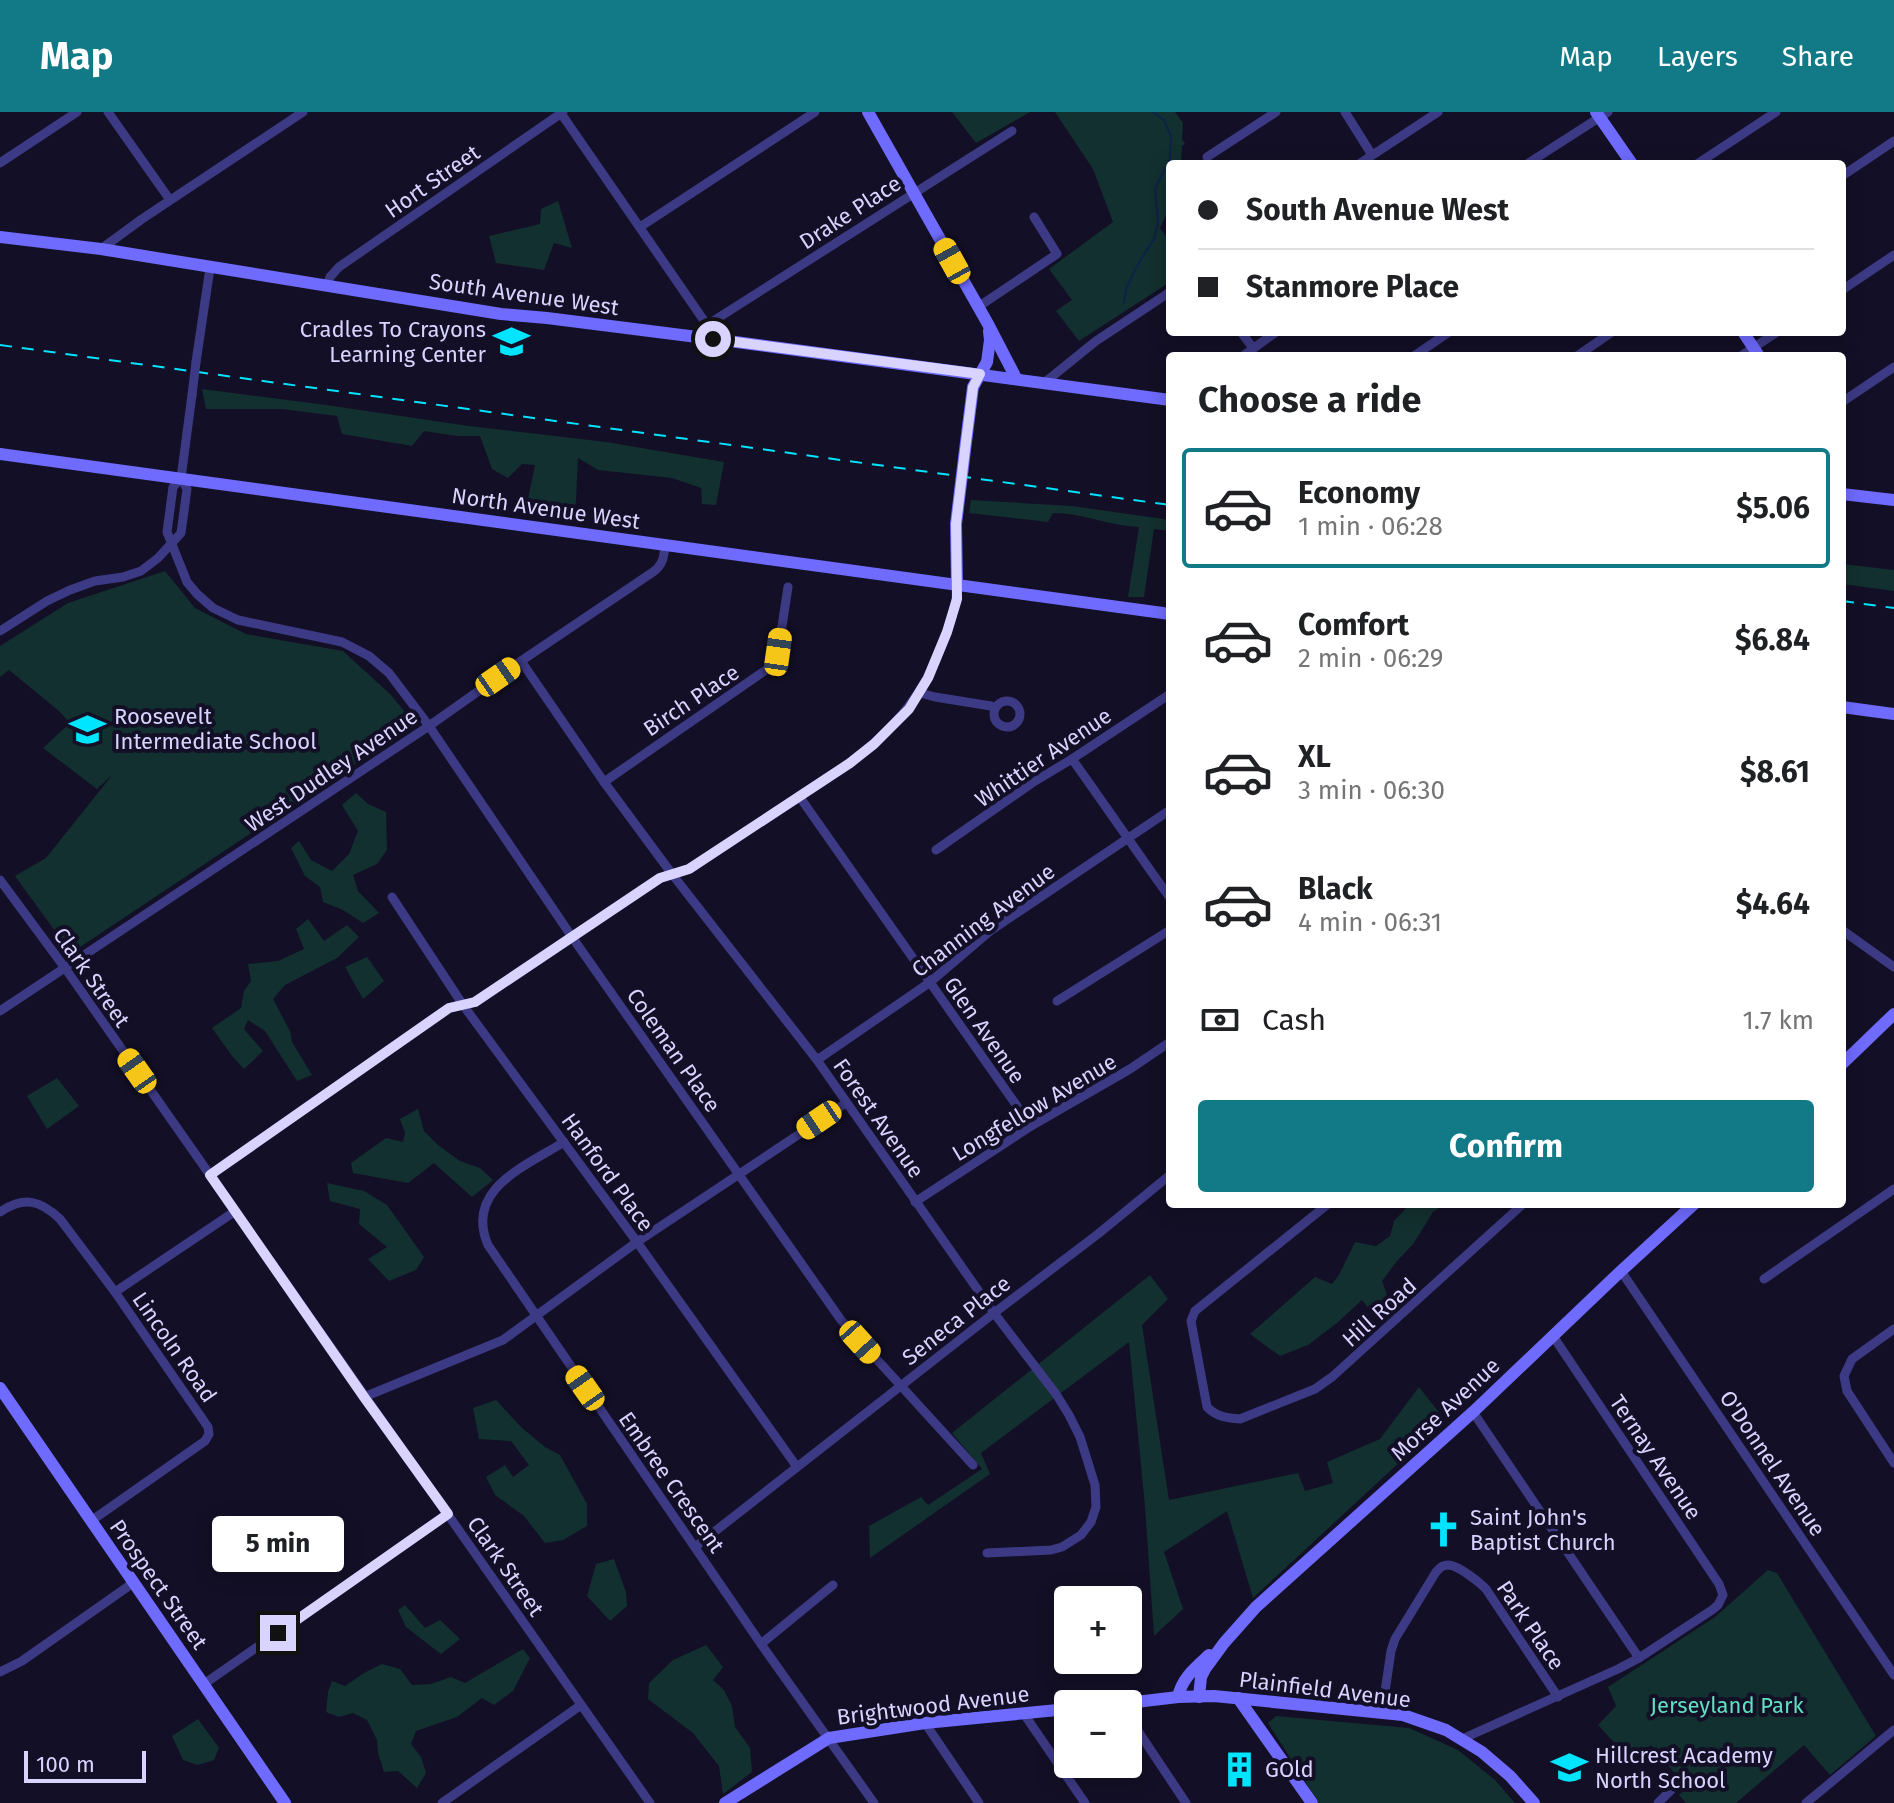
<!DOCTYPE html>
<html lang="en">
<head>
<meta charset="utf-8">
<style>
  :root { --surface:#fff; --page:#f6f6f6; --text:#202124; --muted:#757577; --line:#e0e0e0; --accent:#127987 }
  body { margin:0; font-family:"Fira Sans",sans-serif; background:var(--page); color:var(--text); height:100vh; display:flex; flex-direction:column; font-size:30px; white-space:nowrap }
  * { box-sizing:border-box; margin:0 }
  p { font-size:26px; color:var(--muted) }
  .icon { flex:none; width:44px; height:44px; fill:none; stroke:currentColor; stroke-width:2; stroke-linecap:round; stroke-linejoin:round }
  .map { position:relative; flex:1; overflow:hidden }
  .panel { position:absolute; left:1166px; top:240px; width:680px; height:856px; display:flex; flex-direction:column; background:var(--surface); border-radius:8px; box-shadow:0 4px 20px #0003 }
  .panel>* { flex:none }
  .banner { position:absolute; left:1166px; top:48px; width:680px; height:176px; border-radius:8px; box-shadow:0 4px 20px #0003; display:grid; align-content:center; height:176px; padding:0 32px; background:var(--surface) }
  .controls { position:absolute; left:1054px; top:1474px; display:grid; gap:16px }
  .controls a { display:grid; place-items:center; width:88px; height:88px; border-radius:8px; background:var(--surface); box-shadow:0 4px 20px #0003; font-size:40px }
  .scale { position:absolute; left:24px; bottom:20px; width:122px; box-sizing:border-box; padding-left:8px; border:4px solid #d9d4ff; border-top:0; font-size:22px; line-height:28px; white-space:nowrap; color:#d9d4ff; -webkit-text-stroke:6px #130f26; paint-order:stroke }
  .end { position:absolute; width:36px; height:36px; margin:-18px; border:10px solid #d9d4ff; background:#111; box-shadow:0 0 0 4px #111 }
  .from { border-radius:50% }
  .bubble { position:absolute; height:56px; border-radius:8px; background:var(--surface); box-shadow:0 4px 20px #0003; font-size:26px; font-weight:700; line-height:56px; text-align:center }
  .car { position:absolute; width:24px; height:48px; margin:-24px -12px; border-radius:10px; box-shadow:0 0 6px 2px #0007; background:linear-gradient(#f5c518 24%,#345 0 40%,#f5c518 0 76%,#345 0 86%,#f5c518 0) }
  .banner b { display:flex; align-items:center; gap:28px; height:76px; font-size:30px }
  .banner b+b { border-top:2px solid var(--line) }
  .banner i { width:20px; height:20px; background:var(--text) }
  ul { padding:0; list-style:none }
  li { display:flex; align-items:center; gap:24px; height:120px; margin:0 16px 12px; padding:0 16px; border:4px solid transparent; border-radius:8px }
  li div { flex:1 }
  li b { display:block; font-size:30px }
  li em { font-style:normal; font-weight:700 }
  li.selected { border-color:var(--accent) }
  li>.icon { width:72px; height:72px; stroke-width:1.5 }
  h2 { padding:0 32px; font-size:36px; line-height:96px }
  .pay { display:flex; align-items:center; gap:20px; height:88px; padding:0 32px; font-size:30px }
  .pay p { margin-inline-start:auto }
  .button { display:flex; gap:16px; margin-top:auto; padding:16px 32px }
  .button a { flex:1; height:92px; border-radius:8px; background:var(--accent); color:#fff; font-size:32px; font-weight:700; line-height:92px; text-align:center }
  header { display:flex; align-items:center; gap:48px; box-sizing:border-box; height:112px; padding:0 40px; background:var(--accent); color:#fff }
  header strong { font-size:38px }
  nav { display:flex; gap:44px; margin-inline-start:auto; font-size:28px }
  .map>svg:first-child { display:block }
  .green { fill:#12302f }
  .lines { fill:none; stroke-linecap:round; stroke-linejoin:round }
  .stream { stroke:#0c2248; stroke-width:2 }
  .street { stroke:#3d3a85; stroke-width:9 }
  .secondary { stroke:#6f6bff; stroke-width:12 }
  .rail { stroke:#00e5ff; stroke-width:2; stroke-dasharray:12 10; stroke-linecap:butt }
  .street-bridge { stroke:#3d3a85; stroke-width:9 }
  .route { stroke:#d9d4ff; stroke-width:10 }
  .labels { text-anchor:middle; stroke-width:8; stroke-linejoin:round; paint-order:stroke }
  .street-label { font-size:22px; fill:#d9d4ff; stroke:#130f26 }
  .poi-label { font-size:22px; fill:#d9d4ff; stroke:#130f26; text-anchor:start }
  .park-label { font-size:22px; fill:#5fe0c0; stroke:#130f26 }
</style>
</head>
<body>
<header>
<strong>Map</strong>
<nav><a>Map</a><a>Layers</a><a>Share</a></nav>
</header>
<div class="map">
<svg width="1894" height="1691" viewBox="0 0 1894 1691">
  <rect width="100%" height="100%" fill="#130f26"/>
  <g class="green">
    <polygon points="952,0 1030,0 976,31"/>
    <polygon points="1055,0 1175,0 1183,11 1182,27 1185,32 1182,34 1181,52 1170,52 1170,94 1160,116 1170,130 1170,170 1079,229 1056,199 1072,188 1049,157 1113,110 1093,57"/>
    <polygon points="558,89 572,136 554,131 544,158 496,151 489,124 540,112 541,97"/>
    <polygon points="202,277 319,292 469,314 606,330 724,350 716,393 702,392 701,376 672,366 598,358 578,346 575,408 525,401 535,353 522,352 508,366 492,357 480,324 457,324 424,319 412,334 342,322 337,304 282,297 206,297"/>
    <path d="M971 388 1072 394 1170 408V419L1154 417 1144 485H1128L1139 415C1110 414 1083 401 1053 401L1048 410 969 401Z"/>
    <polygon points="1842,452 1894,458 1894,479 1842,472"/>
    <polygon points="165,459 195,496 246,522 343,539 390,582 415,612 71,841 15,764 46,746 113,662 97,677 43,636 70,611 59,599 9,558 0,565 0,534 68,491"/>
    <polygon points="356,681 368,692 386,700 387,738 377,752 353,763 358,779 379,801 363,811 343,798 323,790 320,775 305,764 291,736 299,729 311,748 332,759 349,742 358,719 342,693"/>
    <polygon points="308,807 324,829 347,813 359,825 337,846 285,873 273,887 290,919 292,930 312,963 297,969 265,919 248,908 244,917 263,939 244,957 232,944 212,916 241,896 244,879 251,869 248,852 278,849 304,837 296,817"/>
    <polygon points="367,845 384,869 363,887 345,855"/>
    <polygon points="57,966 79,994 47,1017 27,984"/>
    <polygon points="418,997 424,1019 438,1033 460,1049 480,1056 493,1068 472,1085 434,1051 408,1071 353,1061 351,1051 386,1026 403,1030 405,1021 400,1007"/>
    <polygon points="327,1071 364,1079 387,1093 424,1145 416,1158 389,1169 368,1147 387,1135 359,1112 360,1097 330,1089"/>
    <polygon points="1410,1092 1445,1092 1433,1100 1414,1131 1397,1149 1382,1169 1394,1202 1382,1213 1362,1188 1337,1211 1308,1233 1280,1244 1250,1222 1315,1165 1332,1172 1339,1163 1355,1130 1376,1134 1390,1124 1394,1109"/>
    <polygon points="1150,1163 1168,1187 1142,1213 1169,1388 1298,1361 1305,1379 1333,1371 1327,1350 1380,1327 1419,1275 1445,1308 1253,1486 1227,1399 1164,1440 1183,1497 1154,1524 1145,1395 1129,1230 981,1341 990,1362 870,1446 869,1414 921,1385 928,1393 982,1357 952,1321"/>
    <polygon points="496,1288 522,1316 545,1335 560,1343 587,1392 587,1414 563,1428 545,1431 524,1404 495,1383 486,1365 505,1353 513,1365 529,1353 511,1329 479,1327 473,1296"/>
    <polygon points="614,1447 626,1480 627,1494 610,1509 587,1484 596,1452"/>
    <polygon points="1768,1458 1777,1461 1876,1624 1830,1663 1804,1633 1736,1691 1686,1691 1679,1683 1687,1676 1651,1633 1632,1650 1598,1613 1616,1594 1608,1575 1715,1505"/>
    <polygon points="405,1493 425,1516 440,1508 460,1527 441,1542 406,1515 398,1498"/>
    <polygon points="706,1533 723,1555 713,1568 724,1578 732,1594 735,1615 750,1636 752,1660 723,1682 719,1654 693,1621 648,1587 649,1571 673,1548"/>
    <polygon points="523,1537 530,1546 513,1579 494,1593 482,1586 457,1605 416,1619 411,1632 421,1645 426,1661 417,1676 398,1659 384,1660 378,1641 377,1628 367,1608 353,1601 339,1605 326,1600 328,1580 332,1569 345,1574 364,1561 382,1552 400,1557 412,1573 431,1572 451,1565 465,1571"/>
    <polygon points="1276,1604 1409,1616 1458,1638 1495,1668 1515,1691 1319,1691 1268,1611"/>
    <polygon points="198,1607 219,1636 214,1648 198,1653 183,1648 172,1624"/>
  </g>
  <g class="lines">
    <polyline class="stream" points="1124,191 1126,177 1138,152 1154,127 1158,110 1155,77 1170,47 1171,25 1164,8 1153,0"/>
    <g class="street">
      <polyline points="108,0 170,88"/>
      <polyline points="560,0 707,213 713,227"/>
      <polyline points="1345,0 1372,43"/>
      <polyline points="1207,45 1276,0"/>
      <polyline points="0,51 77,0"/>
      <polyline points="1359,52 1438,0"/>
      <polyline points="1527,52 1608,0"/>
      <polyline points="1697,52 1776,0"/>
      <polyline points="1842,64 1894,29"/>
      <polyline points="640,115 815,0"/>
      <polyline points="101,137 142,107 303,0"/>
      <polyline points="327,173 330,165 339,155 563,0"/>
      <polyline points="1842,178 1894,143"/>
      <polyline points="978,195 1057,142 1034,105"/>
      <polyline points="707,213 1012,19"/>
      <polyline points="1241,220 1253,236"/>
      <polyline points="1243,244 1276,220"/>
      <polyline points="1414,244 1449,220"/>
      <polyline points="1577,244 1612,220"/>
      <polyline points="1741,244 1777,220"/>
      <polyline points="196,250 210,156"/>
      <polyline points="1044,271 1096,229 1170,180"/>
      <polyline points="1842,290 1894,255"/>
      <polyline points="181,366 173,375 167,420 187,470 197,482 213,496 238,508 342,530 369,544 389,561 429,614 572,825 841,1208 973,1353"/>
      <polyline points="0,519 47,489 70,478 95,469 123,465 141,459 158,446 181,421 187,377 181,366 192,283"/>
      <polyline points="521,549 604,670 672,762 817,948 994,1201 1056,1282 1069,1303 1080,1325 1095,1373 1096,1395 1091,1410 1081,1423 1062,1435 1051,1438 987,1441"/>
      <polyline points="920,581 935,585 991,594 995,597"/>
      <circle cx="1007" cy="602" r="13"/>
      <path d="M1072 647C1105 693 1137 740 1170 786"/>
      <polyline points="604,670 773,553 778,540 788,475"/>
      <polyline points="799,684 1031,1014"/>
      <polyline points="936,738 1032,671 1072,647 1170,582"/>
      <polyline points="0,768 65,856 650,1691"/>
      <polyline points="392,785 463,893 637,1130 797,1355"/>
      <polyline points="1842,818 1894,855"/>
      <polyline points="1057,889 1170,818"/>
      <path d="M0 899 429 614 521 549 653 460C663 453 664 445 665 433"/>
      <polyline points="817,948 929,871 990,819 1170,698"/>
      <path d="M564 1030C526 1054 464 1077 488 1133L761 1532 874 1691"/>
      <path d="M210 1063 449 896 475 890 660 766 689 757 850 651C896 615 924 583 944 528 951 510 957 492 957 473"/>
      <polyline points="915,1090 1031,1014 1130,957 1170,930"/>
      <path d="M1328 1092 1195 1199 1191 1209 1207 1295C1217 1305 1227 1306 1240 1307L1315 1277 1332 1265 1523 1092"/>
      <path d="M0 1100C24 1084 40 1088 60 1107L115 1180 208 1315 209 1322 205 1329 91 1409"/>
      <polyline points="1621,1159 1894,1563"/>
      <polyline points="1764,1167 1894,1077"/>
      <polyline points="115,1180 234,1100"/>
      <polyline points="1894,1217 1852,1247 1844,1264 1847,1279 1894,1351"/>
      <polyline points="364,1285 503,1228 637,1130 846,991"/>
      <polyline points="1473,1300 1639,1546"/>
      <polyline points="695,1435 994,1201 1098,1122 1170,1063"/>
      <polyline points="761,1532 833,1473"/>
      <polyline points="0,1560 22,1549 133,1471"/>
      <polyline points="204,1572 448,1402"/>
      <path d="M1382 1600 1391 1539 1395 1527 1436 1460C1441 1455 1442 1453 1449 1453 1459 1454 1479 1470 1486 1477L1558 1585"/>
      <polyline points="1024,1602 1085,1691"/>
      <polyline points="1128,1604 1186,1691"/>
      <polyline points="925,1611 979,1691"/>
      <polyline points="1462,1627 1618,1557 1639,1546 1712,1498 1718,1493 1723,1483 1719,1472 1553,1224"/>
      <polyline points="442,1691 581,1593"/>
      <polyline points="1658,1691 1675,1674"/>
      <polyline points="1806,1691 1894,1618"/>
    </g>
    <g class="secondary">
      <polyline points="868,0 988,212 1016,266"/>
      <polyline points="1596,0 1632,52"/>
      <polyline points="0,125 101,137 501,202 547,206 713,227 1170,288"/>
      <polyline points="1743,220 1759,244"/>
      <polyline points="0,342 1170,502"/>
      <polyline points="1842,382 1894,388"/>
      <polyline points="957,473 956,412 965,338 973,275 987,250 990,228 989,219"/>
      <polyline points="1842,595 1894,602"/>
      <polyline points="1842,952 1894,902"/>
      <polyline points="0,1276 285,1691"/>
      <path d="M1178 1585C1182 1566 1195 1556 1209 1543"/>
      <polyline points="1199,1585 1201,1565 1205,1557 1224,1531 1256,1495 1473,1300 1621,1159 1694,1092"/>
      <polyline points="1238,1586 1312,1691"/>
      <polyline points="1119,1592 1178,1585 1214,1584 1403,1603 1446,1618 1482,1640 1510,1664 1534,1691"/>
      <polyline points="725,1691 829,1626 925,1611 1068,1597"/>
    </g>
    <g class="rail">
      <polyline points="0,233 1170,393"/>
      <polyline points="1842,489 1894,496"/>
    </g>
    <polyline class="street-bridge" points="192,283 196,250"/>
  </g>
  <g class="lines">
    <polyline class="route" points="278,1521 448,1402 364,1285 210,1063 449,896 475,890 660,766 689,757 850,651 874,632 909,597 928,566 947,520 957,487 956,412 965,338 973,275 980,262 713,227"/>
  </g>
  <defs>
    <symbol id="school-bare" viewBox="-9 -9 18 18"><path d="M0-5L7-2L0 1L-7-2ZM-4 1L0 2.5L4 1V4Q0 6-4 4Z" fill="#00e5ff" stroke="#130f26" stroke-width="2.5" paint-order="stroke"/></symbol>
    <symbol id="church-bare" viewBox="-9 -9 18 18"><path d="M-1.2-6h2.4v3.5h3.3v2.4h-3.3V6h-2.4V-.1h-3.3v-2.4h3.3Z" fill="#00e5ff" stroke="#130f26" stroke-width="2.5" paint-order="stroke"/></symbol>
    <symbol id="building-bare" viewBox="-9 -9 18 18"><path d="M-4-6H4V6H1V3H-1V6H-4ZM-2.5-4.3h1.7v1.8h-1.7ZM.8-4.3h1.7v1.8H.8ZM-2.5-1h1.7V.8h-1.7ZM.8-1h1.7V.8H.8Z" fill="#00e5ff" stroke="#130f26" stroke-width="2.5" paint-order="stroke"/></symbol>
  </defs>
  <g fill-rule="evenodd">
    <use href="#school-bare" x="486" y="204" width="51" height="51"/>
    <use href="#school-bare" x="62" y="592" width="51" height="51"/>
    <use href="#church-bare" x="1418" y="1392" width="51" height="51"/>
    <use href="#school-bare" x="1544" y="1630" width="51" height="51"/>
    <use href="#building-bare" x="1214" y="1632" width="51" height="51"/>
  </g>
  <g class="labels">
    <g class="street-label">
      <text transform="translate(432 69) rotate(-35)" y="8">Hort Street</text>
      <text transform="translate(850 100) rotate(-33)" y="8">Drake Place</text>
      <text transform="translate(524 182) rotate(8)" y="8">South Avenue West</text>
      <text transform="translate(546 396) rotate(8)" y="8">North Avenue West</text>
      <text transform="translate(691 588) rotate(-34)" y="8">Birch Place</text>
      <text transform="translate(1043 645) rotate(-34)" y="8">Whittier Avenue</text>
      <text transform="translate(331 658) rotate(-34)" y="8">West Dudley Avenue</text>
      <text transform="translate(983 808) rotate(-37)" y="8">Channing Avenue</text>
      <text transform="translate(92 865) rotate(55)" y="8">Clark Street</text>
      <text transform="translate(985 918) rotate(55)" y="8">Glen Avenue</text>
      <text transform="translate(674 938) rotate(55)" y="8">Coleman Place</text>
      <text transform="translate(1034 995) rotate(-31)" y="8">Longfellow Avenue</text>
      <text transform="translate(879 1006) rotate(55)" y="8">Forest Avenue</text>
      <text transform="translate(608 1060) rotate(54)" y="8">Hanford Place</text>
      <text transform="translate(1379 1200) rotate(-42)" y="8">Hill Road</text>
      <text transform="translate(956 1208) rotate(-38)" y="8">Seneca Place</text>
      <text transform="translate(175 1235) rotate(55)" y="8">Lincoln Road</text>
      <text transform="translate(1445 1297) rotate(-43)" y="8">Morse Avenue</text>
      <text transform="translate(1656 1345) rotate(56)" y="8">Ternay Avenue</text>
      <text transform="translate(1773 1351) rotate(56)" y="8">O'Donnel Avenue</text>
      <text transform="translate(672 1370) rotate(55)" y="8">Embree Crescent</text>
      <text transform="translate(506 1454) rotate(55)" y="8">Clark Street</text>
      <text transform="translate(159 1472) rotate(55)" y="8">Prospect Street</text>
      <text transform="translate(1531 1513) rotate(56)" y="8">Park Place</text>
      <text transform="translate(1325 1577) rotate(7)" y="8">Plainfield Avenue</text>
      <text transform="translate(933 1593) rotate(-7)" y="8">Brightwood Avenue</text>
    </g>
    <g class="poi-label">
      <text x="486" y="225" text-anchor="end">Cradles To Crayons<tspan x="486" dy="25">Learning Center</tspan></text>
      <text x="114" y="612">Roosevelt<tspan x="114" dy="25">Intermediate School</tspan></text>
      <text x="1470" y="1413">Saint John's<tspan x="1470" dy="25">Baptist Church</tspan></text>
      <text x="1595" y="1651">Hillcrest Academy<tspan x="1595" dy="25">North School</tspan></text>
      <text x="1265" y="1665">GOld</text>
    </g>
    <g class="park-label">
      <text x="1727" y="1601">Jerseyland Park</text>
    </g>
  </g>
</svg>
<div class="controls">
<a>+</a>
<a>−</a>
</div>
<div class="scale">100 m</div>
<i class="end from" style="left:713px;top:227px"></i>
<i class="end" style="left:278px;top:1521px"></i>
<div class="bubble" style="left:212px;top:1404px;width:132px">5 min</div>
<i class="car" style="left:952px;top:149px;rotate:331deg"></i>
<i class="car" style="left:778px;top:540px;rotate:8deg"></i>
<i class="car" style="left:498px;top:565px;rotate:55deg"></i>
<i class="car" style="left:137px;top:959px;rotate:325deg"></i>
<i class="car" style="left:819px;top:1008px;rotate:236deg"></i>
<i class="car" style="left:860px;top:1230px;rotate:138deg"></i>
<i class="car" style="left:585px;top:1276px;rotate:325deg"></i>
<div class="banner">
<b><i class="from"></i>South Avenue West</b>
<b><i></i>Stanmore Place</b>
</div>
<section class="panel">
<h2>Choose a ride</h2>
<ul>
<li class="selected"><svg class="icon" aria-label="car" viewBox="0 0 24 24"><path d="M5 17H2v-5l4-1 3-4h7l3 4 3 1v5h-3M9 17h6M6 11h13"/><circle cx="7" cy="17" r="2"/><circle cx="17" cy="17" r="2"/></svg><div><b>Economy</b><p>1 min · 06:28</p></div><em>$5.06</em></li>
<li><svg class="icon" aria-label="car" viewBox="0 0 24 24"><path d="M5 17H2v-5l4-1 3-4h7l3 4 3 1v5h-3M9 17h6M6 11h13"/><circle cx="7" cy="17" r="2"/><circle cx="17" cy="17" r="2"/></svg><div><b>Comfort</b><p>2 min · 06:29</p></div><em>$6.84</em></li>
<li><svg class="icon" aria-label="car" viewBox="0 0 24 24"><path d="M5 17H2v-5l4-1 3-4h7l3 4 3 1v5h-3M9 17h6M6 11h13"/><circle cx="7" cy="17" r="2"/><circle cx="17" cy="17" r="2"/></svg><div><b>XL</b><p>3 min · 06:30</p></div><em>$8.61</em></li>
<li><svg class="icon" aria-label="car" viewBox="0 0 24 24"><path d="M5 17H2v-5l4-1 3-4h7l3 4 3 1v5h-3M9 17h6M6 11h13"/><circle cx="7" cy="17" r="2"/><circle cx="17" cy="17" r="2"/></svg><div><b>Black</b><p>4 min · 06:31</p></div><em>$4.64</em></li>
</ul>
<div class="pay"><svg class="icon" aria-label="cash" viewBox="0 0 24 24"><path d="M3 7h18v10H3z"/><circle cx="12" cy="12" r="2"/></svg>Cash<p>1.7 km</p></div>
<div class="button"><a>Confirm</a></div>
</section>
</div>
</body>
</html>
